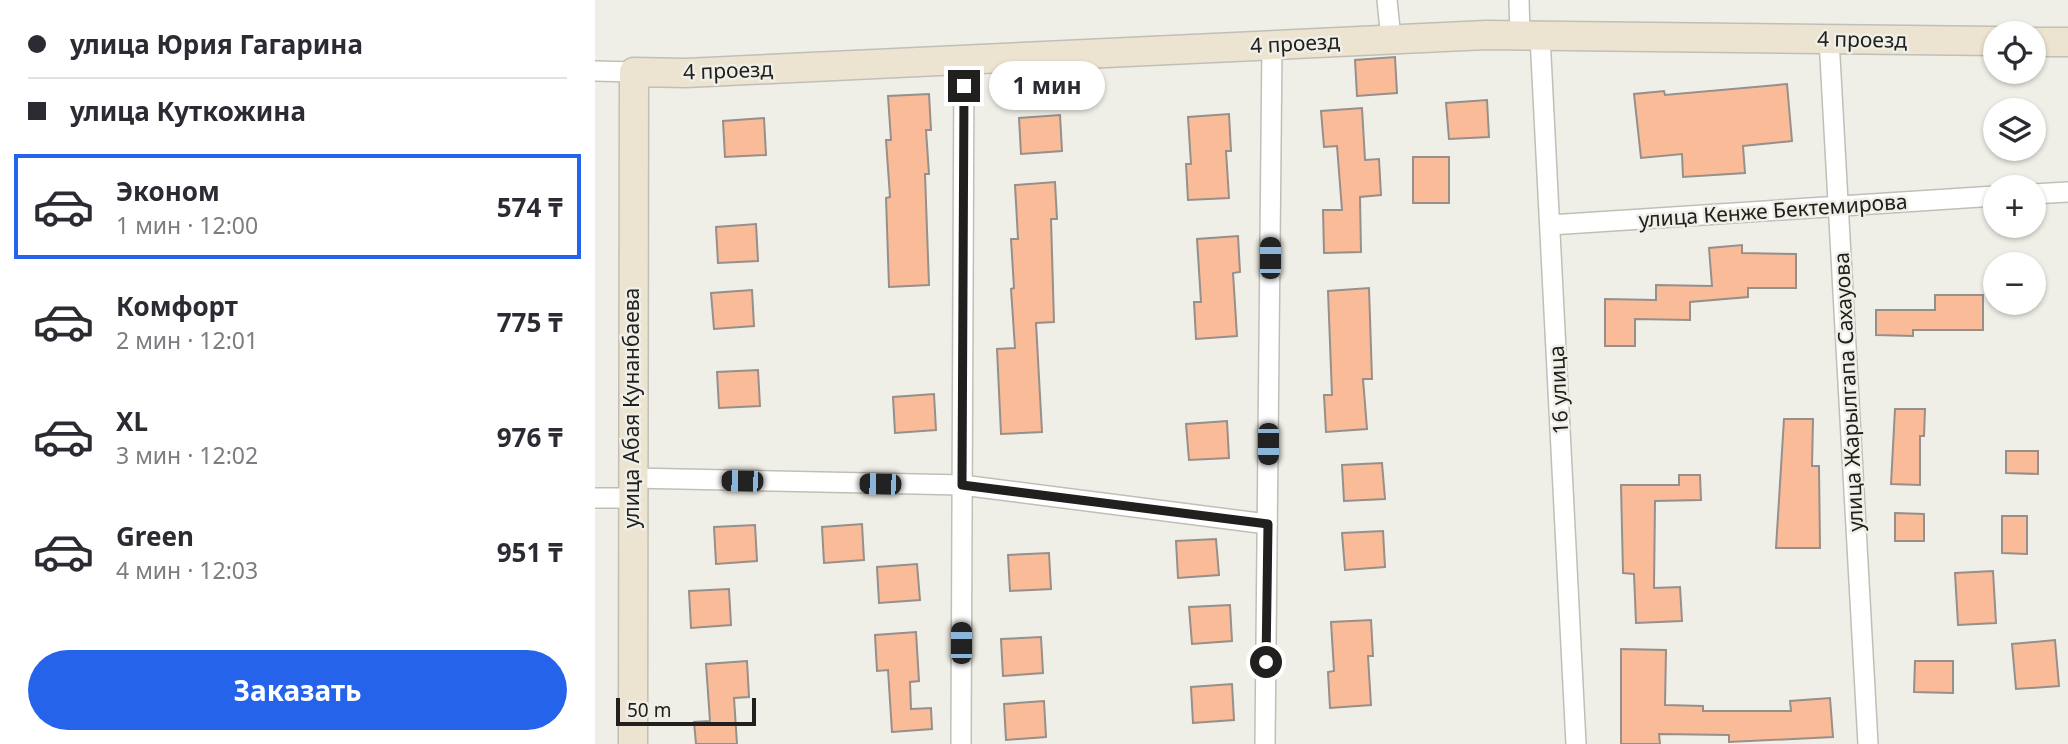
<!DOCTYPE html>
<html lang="ru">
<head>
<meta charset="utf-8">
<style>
  :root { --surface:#fff; --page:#f2f2f3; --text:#2b2b33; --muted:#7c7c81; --line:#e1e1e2; --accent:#2563eb }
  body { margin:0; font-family:"Noto Sans",sans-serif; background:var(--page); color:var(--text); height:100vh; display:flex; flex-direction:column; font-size:26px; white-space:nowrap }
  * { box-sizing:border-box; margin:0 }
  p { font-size:23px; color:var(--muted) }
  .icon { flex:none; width:38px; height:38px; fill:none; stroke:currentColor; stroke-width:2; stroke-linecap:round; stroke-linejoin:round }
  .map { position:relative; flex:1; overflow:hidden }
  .panel { display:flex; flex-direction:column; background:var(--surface); width:595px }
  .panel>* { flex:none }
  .guide { display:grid; align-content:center; height:154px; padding:0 28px; background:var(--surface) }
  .fabs { position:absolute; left:1388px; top:21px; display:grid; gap:14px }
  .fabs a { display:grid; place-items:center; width:63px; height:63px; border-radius:50%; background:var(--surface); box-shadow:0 2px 5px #0004; font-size:35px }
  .scale { position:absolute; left:21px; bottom:18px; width:140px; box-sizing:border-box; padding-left:7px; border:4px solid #21201e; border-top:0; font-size:19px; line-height:24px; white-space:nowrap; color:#21201e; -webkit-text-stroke:5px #f0efe7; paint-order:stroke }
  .end { position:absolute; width:32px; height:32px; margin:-16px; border:9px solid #21201e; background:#fff; box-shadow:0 0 0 4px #fff }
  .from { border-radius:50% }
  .bubble { position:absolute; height:49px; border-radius:24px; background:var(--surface); box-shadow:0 2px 5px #0004; font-size:23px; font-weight:700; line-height:49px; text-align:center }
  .car { position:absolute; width:21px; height:42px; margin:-21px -10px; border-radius:9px; box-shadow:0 0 5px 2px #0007; background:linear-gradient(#222 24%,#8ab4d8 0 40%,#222 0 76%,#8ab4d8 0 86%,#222 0) }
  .guide b { display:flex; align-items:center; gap:24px; height:66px; font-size:26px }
  .guide b+b { border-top:2px solid var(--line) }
  .guide i { width:18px; height:18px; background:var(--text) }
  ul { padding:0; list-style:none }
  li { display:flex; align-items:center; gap:21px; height:105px; margin:0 14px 10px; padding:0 14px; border:4px solid transparent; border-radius:0px }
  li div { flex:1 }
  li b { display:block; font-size:26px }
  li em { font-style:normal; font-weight:700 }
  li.on { border-color:var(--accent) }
  li>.icon { width:63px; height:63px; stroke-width:1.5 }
  .action { display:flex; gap:14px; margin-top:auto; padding:14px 28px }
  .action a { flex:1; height:80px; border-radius:42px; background:var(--accent); color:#fff; font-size:28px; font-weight:700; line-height:80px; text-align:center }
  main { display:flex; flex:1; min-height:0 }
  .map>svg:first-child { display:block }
  .building { fill:#fabc98; stroke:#968f8b; stroke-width:2 }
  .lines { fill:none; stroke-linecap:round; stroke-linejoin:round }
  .street-casing { stroke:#c0bfb7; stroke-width:22 }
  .secondary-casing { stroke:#c0bfb7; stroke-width:31 }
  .street { stroke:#fff; stroke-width:19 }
  .secondary { stroke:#ece3d0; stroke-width:28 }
  .route { stroke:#21201e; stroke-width:9 }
  .labels { text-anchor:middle; stroke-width:5; stroke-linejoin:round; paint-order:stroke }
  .street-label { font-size:21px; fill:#21201e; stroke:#f0efe7 }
</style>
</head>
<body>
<main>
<section class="panel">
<div class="guide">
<b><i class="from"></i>улица Юрия Гагарина</b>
<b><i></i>улица Куткожина</b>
</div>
<ul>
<li class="on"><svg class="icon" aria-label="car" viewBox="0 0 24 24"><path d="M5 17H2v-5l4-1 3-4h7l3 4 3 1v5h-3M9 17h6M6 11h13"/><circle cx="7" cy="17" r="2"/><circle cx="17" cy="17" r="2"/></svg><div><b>Эконом</b><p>1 мин · 12:00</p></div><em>574 ₸</em></li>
<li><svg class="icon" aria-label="car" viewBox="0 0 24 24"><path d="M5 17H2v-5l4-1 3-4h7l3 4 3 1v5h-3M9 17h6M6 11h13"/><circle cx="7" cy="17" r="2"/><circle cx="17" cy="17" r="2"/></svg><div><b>Комфорт</b><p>2 мин · 12:01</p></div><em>775 ₸</em></li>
<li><svg class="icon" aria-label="car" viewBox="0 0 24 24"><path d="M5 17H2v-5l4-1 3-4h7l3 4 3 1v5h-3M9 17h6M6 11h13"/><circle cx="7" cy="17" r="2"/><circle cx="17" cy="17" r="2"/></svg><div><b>XL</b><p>3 мин · 12:02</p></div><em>976 ₸</em></li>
<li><svg class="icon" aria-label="car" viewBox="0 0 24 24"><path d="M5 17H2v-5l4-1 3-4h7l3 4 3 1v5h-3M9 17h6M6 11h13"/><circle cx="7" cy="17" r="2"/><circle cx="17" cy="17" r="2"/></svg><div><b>Green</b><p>4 мин · 12:03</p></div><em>951 ₸</em></li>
</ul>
<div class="action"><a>Заказать</a></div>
</section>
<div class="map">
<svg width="1473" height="744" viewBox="0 0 1473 744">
  <rect width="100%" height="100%" fill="#f0efe7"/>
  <g class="building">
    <polygon points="800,57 802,93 762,96 760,60"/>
    <polygon points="1192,84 1197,141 1148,146 1150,173 1088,177 1087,154 1046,158 1039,94 1069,91 1070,95"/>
    <polygon points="334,94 336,130 331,130 334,174 330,174 334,285 294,287 291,198 295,197 291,140 296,140 293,96"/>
    <polygon points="892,100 894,137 854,139 851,103"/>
    <polygon points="767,108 770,160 784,159 786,195 765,197 766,252 729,253 728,210 747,210 742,146 729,147 726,111"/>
    <polygon points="634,114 636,151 631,151 634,198 593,200 591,164 596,164 593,117"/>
    <polygon points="465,115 467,151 426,154 424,118"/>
    <polygon points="169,118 171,155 130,157 128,121"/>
    <rect x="818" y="157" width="36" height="46"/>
    <polygon points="460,182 462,219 456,219 459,322 441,323 447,432 406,434 402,349 420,348 416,289 419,288 416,239 423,239 420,185"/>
    <polygon points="161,224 163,261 123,263 121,227"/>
    <polygon points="643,236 645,272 638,273 642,336 601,339 599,302 606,302 602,239"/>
    <polygon points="1147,245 1147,253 1201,254 1201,288 1153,288 1153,297 1095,302 1095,320 1040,319 1040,346 1010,346 1010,299 1061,300 1061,285 1117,286 1114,248"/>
    <polygon points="774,288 777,379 768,379 772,429 731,432 729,395 737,395 733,291"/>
    <polygon points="157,290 159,326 119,329 116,293"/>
    <polygon points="1340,295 1388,295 1388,330 1318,330 1318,336 1281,335 1281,310 1340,310"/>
    <polygon points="163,370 165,406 124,408 122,372"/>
    <polygon points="339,394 341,430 300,433 298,397"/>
    <polygon points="1300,409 1330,409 1329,436 1325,436 1325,485 1296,484"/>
    <polygon points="1189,419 1218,419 1217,466 1224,466 1225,548 1181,548"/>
    <polygon points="632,421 634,458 594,460 591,424"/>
    <polygon points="1411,451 1443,451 1443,474 1411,473"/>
    <polygon points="787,463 790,499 749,501 747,465"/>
    <polygon points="1084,475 1105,475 1106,500 1060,501 1059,588 1085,587 1087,621 1041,623 1039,574 1028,573 1026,485 1084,485"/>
    <polygon points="1300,513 1329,514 1329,541 1300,541"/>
    <polygon points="1407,516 1432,516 1432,554 1407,553"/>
    <polygon points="267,524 269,560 229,563 227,527"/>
    <polygon points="160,525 162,561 121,564 119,527"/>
    <polygon points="788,531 790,567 750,570 747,533"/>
    <polygon points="621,539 624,575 583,578 581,541"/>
    <polygon points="454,553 456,589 415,591 413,555"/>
    <polygon points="322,564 325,600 284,603 282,567"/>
    <polygon points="1398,571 1401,623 1363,625 1360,573"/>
    <polygon points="134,589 136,625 96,628 94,591"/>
    <polygon points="635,605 637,641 597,644 594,607"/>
    <polygon points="776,620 778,656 773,656 776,705 735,708 733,672 739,671 736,622"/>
    <polygon points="321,632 324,681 315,682 316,709 336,708 337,729 297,732 293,670 282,671 280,635"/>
    <polygon points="446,637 448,673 408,676 406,639"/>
    <polygon points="1460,640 1464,686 1421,689 1417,644"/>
    <polygon points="1026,649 1071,650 1070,705 1108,706 1108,711 1196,711 1195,701 1235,698 1238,737 1134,742 1134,735 1064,734 1065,744 1026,744"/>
    <polygon points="152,661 154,697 139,698 142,744 101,744 99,722 115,721 111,664"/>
    <polygon points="1320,661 1358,661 1358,693 1319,692"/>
    <polygon points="637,684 639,720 598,723 596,687"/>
    <polygon points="449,701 451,737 411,740 409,704"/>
  </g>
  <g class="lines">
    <defs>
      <g id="street">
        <polyline points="792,0 796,39"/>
        <polyline points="924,0 925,35"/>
        <polyline points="945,36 981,744"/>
        <polyline points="1234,39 1273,744"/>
        <polyline points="0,71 39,72"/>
        <polyline points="1438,194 1473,192"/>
        <polyline points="955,225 1400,196"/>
        <polyline points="37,478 367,485 672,524"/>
        <polyline points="0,498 37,498"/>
        <polyline points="366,744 369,60"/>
        <polyline points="670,744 677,45"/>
      </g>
      <g id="secondary">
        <polyline points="1438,42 1473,42"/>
        <polyline points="38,744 39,72 91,73 891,35 1400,41"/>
      </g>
    </defs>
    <use href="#street" class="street-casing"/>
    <use href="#secondary" class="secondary-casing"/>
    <use href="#street" class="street"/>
    <use href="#secondary" class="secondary"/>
  </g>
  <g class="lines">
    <polyline class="route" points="369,86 367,485 673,524 671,662"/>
  </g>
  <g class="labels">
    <g class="street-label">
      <text transform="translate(1267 40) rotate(1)" y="7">4 проезд</text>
      <text transform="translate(700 44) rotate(-3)" y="7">4 проезд</text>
      <text transform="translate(133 71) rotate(-2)" y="7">4 проезд</text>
      <text transform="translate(1178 211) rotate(-4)" y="7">улица Кенже Бектемирова</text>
      <text transform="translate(964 390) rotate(-93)" y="7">16 улица</text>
      <text transform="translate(1254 392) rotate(-93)" y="7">улица Жарылгапа Сахауова</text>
      <text transform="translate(37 408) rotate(-90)" y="7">улица Абая Кунанбаева</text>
    </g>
  </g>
</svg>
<div class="fabs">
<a><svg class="icon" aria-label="locate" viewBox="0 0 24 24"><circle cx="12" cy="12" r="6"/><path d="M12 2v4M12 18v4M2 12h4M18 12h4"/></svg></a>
<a><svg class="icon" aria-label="layers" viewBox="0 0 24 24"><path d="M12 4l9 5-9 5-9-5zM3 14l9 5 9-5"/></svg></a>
<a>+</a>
<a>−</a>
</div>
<div class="scale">50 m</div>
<i class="end from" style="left:671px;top:662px"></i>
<i class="end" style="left:369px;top:86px"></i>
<div class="bubble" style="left:394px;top:61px;width:116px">1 мин</div>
<i class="car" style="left:675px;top:258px;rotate:0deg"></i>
<i class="car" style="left:673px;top:444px;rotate:180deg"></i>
<i class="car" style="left:147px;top:481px;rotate:271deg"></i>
<i class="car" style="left:285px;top:484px;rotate:271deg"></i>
<i class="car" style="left:366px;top:643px;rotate:0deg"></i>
</div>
</main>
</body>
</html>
